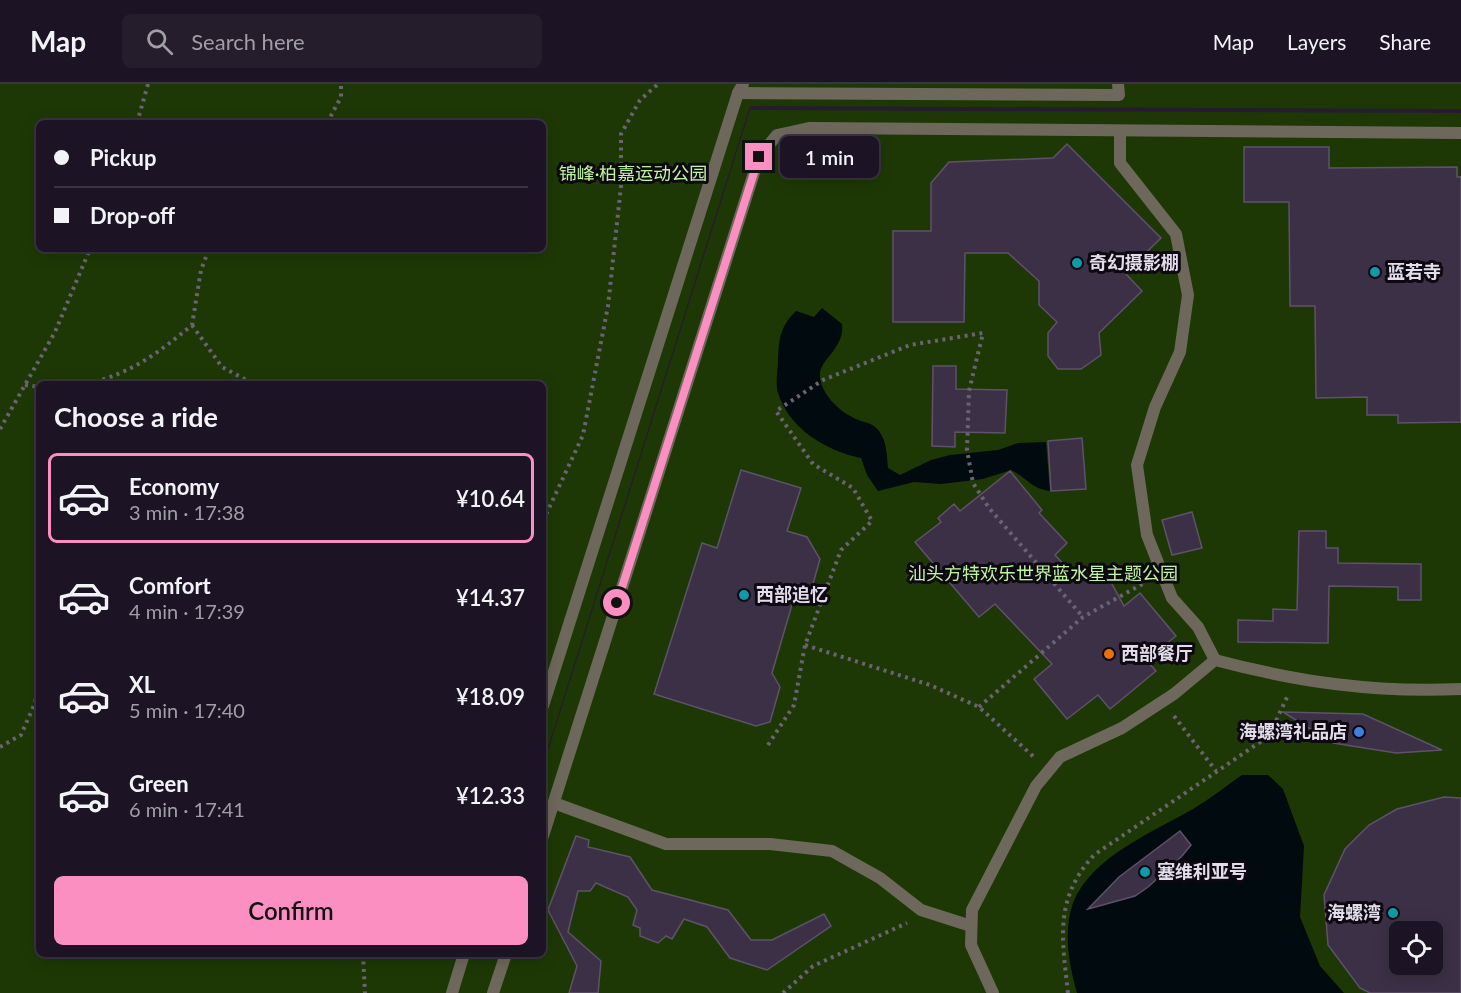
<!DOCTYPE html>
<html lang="en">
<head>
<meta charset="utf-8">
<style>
  :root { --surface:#1c1424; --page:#251d2c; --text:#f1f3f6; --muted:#a09ea6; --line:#3a3341; --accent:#fc8fc1 }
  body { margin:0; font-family:Lato,"Noto Sans SC",sans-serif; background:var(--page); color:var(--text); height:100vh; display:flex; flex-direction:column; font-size:22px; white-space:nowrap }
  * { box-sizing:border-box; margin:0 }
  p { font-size:20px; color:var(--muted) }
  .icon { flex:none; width:33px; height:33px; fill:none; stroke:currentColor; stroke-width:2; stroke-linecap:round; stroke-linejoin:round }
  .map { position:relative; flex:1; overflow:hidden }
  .panel { position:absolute; left:36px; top:297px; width:510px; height:576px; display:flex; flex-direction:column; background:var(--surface); border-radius:9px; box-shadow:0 3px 15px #0003,0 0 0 2px var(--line) }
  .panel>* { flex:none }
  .hud { position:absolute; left:36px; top:36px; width:510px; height:132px; border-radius:9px; box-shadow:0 3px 15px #0003,0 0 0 2px var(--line); display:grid; align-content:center; height:132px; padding:0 18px; background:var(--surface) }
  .fabs { position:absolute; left:1389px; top:837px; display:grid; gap:12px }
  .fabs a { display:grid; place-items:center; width:54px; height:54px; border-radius:9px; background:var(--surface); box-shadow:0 3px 15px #0003,0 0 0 2px var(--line); font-size:30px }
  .end { position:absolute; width:27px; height:27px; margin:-14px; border:8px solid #fc8fc1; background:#111; box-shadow:0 0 0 3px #111 }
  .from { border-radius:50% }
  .bubble { position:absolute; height:42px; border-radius:9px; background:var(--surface); box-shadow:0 3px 15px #0003,0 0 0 2px var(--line); font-size:20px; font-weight:600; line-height:42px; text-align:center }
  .hud b { display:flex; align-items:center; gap:21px; height:57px; font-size:22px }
  .hud b+b { border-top:2px solid var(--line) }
  .hud i { width:15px; height:15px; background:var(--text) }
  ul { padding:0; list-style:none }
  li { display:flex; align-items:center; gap:18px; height:90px; margin:0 12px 9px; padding:0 6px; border:3px solid transparent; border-radius:9px }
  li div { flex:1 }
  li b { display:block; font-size:22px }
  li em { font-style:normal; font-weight:600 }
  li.on { border-color:var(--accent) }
  li>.icon { width:54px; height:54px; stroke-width:1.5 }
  h2 { padding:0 18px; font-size:27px; line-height:72px }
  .action { display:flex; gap:12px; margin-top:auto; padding:12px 18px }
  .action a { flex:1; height:69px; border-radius:9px; background:var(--accent); color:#111; font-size:24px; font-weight:600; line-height:69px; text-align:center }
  header { display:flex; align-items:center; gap:36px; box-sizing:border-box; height:84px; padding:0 30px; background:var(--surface); border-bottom:2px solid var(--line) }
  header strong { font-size:28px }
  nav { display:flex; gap:33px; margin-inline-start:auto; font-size:21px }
  .search { width:420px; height:54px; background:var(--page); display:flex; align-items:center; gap:15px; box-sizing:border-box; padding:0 21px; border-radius:9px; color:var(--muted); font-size:22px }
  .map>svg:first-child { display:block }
  .green { fill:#1d3805; fill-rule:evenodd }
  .water { fill:#010a0e }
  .building { fill:#3c3047; stroke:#5e526a; stroke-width:1.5; fill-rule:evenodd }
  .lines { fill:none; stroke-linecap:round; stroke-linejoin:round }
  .path { stroke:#6b6274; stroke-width:4; stroke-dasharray:3 4.5; stroke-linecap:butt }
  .lane { stroke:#6e675c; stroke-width:12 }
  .street { stroke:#6e675c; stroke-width:12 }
  .route { stroke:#fc8fc1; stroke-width:8 }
  .culture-dot { fill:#0f9aa8; stroke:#0d0811; stroke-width:2 }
  .food-dot { fill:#e8710a; stroke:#0d0811; stroke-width:2 }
  .shop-dot { fill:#3f7fe0; stroke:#0d0811; stroke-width:2 }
  .labels { text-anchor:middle; stroke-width:6; stroke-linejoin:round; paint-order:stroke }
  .park-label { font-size:18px; fill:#bff69c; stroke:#0d0811 }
  .poi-label { font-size:18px; font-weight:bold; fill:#e3dcea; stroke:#0d0811; text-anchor:start }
</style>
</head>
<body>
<header>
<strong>Map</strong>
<div class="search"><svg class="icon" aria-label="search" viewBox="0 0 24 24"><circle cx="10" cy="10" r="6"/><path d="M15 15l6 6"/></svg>Search here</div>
<nav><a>Map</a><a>Layers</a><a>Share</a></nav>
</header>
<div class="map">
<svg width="1461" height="909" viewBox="0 0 1461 909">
  <rect width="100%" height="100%" fill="#261b30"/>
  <path class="green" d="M0 0H1461V25L750 22 543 679V300H39V870H543V683L750 26 1461 29V909H0ZM39 39H543V165H39ZM1400 848H1432V880H1400Z"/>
  <g class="water">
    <path d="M822 224 842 240C845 266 817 276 820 294 822 310 838 326 852 333 864 340 875 337 882 352 887 362 887 374 888 384L900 391 931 376 950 371 998 366 1018 359 1046 358 1050 407C1030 404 1028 394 1011 386L983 395 941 400 914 398 878 407 867 391 861 374C827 367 789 345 778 309 775 300 778 286 778 277 779 254 780 243 796 227L814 233Z"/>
    <path d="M1242 691H1268L1283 705 1304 762 1300 833 1320 882 1344 909H1077C1069 881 1063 847 1073 819 1091 773 1153 748 1193 725 1210 715 1226 702 1242 691Z"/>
  </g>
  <g class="building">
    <polygon points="1067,60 1161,154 1125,189 1142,207 1099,249 1101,271 1081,285 1058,285 1048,272 1048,249 1057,238 1039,221 1039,197 1008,169 965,169 964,238 893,238 893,147 931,147 931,99 949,78 1053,74"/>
    <polygon points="1244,63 1329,63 1329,84 1457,83 1457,93 1461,93 1461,338 1398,339 1398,331 1367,331 1367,313 1316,314 1315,222 1290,222 1289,118 1244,118"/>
    <polygon points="933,282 956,282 956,305 1007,306 1005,349 955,348 955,363 932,362"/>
    <polygon points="1082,354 1086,405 1051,407 1048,357"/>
    <polygon points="741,386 801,404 787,447 807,453 820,475 811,507 794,514 772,589 780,603 770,638 756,642 654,610 702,459 717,464"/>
    <polygon points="1010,387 1042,426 1039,429 1067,459 1055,471 1072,489 1088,498 1106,489 1124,522 1140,509 1176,552 1146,576 1156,587 1110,625 1098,611 1067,635 1034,595 1052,580 995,520 979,533 915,458 941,438 938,434 954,420 960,427"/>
    <polygon points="1192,428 1202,464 1172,471 1162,436"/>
    <polygon points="1299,447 1326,447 1326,464 1338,464 1338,479 1421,480 1421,516 1398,516 1398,503 1329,502 1328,559 1238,558 1238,536 1273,537 1273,525 1297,526"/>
    <polygon points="1283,628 1363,630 1442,666 1396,669 1333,659"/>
    <path d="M1444 713 1461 714V909H1370L1360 904 1328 861 1324 811 1345 765 1369 741 1397 725ZM1400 848H1432V880H1400Z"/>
    <polygon points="1180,747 1191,761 1182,772 1148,803 1135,812 1088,825 1119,793"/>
    <polygon points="576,752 589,756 588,763 630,773 652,806 728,826 751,856 772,856 824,830 831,842 767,886 730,874 707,843 684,835 672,855 666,852 658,859 640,852 640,844 633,841 637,826 628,813 596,799 590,807 578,807 568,848 601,877 598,909 569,909 577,882 548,826"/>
  </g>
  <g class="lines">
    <g class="path">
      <polyline points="137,39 148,0"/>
      <polyline points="327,39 341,13 341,0"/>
      <polyline points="192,241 222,283 254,300"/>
      <path d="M88 300C133 288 157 270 192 241L201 186 209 165"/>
      <polyline points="25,301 39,303"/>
      <polyline points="0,345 55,248 90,165"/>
      <polyline points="543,437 583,351 608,222 621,102 621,50 640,16 658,0"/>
      <polyline points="805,561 930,601 979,623 1035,674"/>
      <polyline points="979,623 1083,533 1146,498"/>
      <polyline points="1174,632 1216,687"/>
      <polyline points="768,661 794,621 805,561 841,466 872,437 853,404 813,380 776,327 823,296 910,261 983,249 969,307 967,366 973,399 989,424 1083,533"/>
      <polyline points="0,663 21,651 35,619 39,594"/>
      <polyline points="363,870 365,909"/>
      <polyline points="783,909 813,882 907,839"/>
      <path d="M1068 909C1062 854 1054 815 1094 771L1269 652 1288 611"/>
    </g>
    <g class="lane">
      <polyline points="738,9 1119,11 1118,0"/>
      <polyline points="543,622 738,9 743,0"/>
      <polyline points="543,752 759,73 777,51 809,44 1461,49"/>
      <polyline points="452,909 464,870"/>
      <polyline points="493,909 506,870"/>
    </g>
    <g class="street">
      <polyline points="1120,47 1120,79 1176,150 1188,211 1180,268 1155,323 1137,381 1147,451 1172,514 1198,543 1215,576"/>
      <polyline points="554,719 666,760 770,760 832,767 880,794 921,826 971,842"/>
      <path d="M993 909 971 861 972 826 1036 702 1060 673 1122 644 1174 610 1215 576C1298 598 1375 609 1461 605"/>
    </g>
  </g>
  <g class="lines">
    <polyline class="route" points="617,519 759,73"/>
  </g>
  <g class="culture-dot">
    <circle cx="1077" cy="179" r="6"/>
    <circle cx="1375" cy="188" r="6"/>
    <circle cx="744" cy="511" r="6"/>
    <circle cx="1145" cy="788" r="6"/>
    <circle cx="1393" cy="829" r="6"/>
  </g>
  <circle class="food-dot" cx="1109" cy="570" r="6"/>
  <circle class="shop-dot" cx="1359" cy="648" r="6"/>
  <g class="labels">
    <g class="park-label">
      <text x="633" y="96">锦峰·柏嘉运动公园</text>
      <text x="1043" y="496">汕头方特欢乐世界蓝水星主题公园</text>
    </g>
    <g class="poi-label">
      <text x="1089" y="185">奇幻摄影棚</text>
      <text x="1387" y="194">蓝若寺</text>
      <text x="756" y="517">西部追忆</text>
      <text x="1121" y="576">西部餐厅</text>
      <text x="1347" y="654" text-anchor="end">海螺湾礼品店</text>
      <text x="1157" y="794">塞维利亚号</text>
      <text x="1381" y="835" text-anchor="end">海螺湾</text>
    </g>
  </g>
</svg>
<div class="fabs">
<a><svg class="icon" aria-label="locate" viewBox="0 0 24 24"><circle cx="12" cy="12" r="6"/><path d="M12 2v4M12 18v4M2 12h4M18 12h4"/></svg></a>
</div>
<i class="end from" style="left:617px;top:519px"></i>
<i class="end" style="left:759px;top:73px"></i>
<div class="bubble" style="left:780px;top:52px;width:99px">1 min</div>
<div class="hud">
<b><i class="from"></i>Pickup</b>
<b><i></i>Drop-off</b>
</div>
<section class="panel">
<h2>Choose a ride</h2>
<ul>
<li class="on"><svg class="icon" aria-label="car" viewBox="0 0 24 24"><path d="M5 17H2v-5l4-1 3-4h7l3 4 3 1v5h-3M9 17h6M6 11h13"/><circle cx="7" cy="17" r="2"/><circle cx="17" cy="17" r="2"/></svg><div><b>Economy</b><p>3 min · 17:38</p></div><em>¥10.64</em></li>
<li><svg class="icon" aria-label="car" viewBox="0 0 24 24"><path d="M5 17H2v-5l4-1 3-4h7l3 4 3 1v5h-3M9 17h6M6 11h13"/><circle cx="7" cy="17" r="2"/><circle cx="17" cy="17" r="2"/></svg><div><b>Comfort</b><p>4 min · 17:39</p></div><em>¥14.37</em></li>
<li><svg class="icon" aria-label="car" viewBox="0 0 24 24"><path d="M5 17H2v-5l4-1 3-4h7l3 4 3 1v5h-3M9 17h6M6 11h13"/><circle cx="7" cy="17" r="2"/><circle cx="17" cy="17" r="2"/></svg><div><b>XL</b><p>5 min · 17:40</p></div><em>¥18.09</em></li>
<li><svg class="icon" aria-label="car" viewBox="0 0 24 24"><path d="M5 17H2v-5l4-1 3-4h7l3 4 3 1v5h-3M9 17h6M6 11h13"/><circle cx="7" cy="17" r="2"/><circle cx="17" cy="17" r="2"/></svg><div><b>Green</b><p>6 min · 17:41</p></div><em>¥12.33</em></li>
</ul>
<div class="action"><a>Confirm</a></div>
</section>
</div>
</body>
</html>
